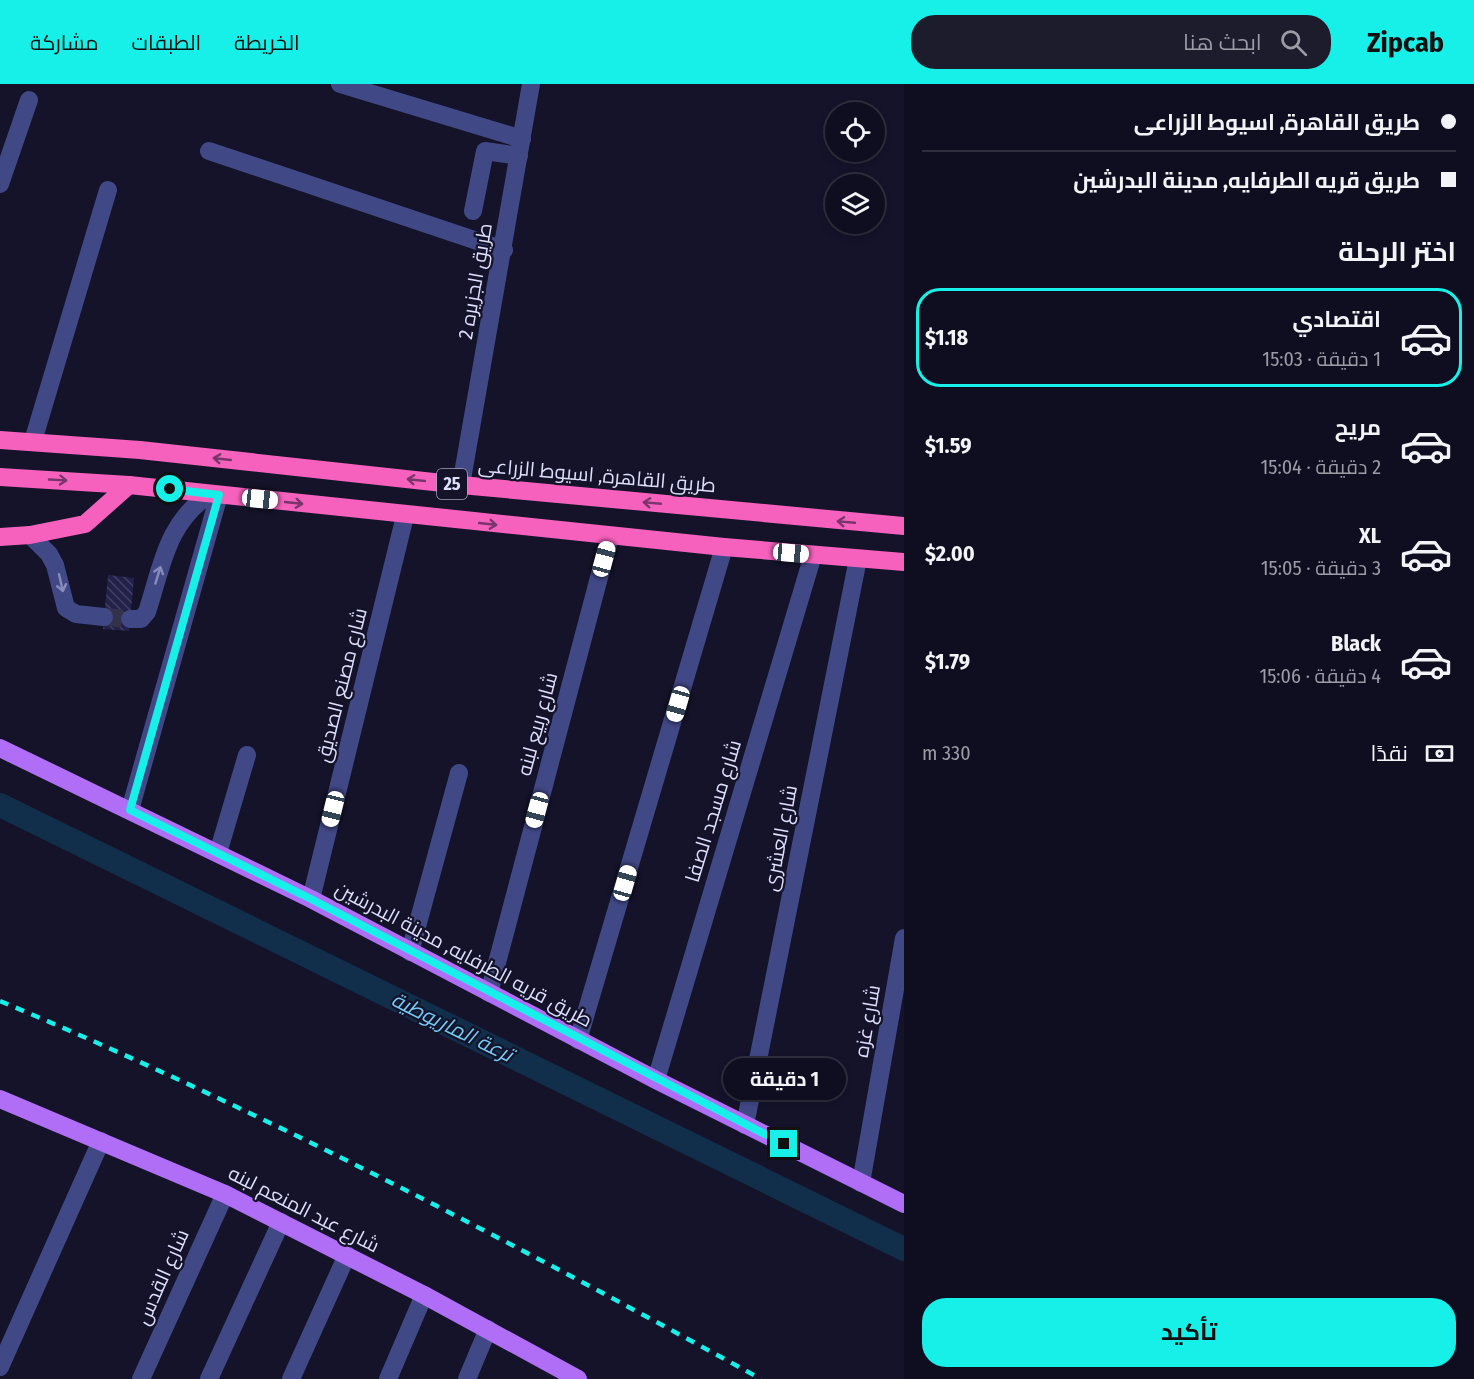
<!DOCTYPE html>
<html lang="ar">
<head>
<meta charset="utf-8">
<style>
  :root { --surface:#0f0e20; --page:#1d1c2d; --text:#f1f3f6; --muted:#9b9ca5; --line:#2f2e3e; --accent:#17f0e8 }
  body { margin:0; font-family:"Fira Sans Condensed",Cairo,sans-serif; background:var(--page); color:var(--text); direction:rtl; height:100vh; display:flex; flex-direction:column; font-size:22px; white-space:nowrap }
  * { box-sizing:border-box; margin:0 }
  p { font-size:20px; color:var(--muted) }
  .icon { flex:none; width:33px; height:33px; fill:none; stroke:currentColor; stroke-width:2; stroke-linecap:round; stroke-linejoin:round }
  .map { position:relative; flex:1; overflow:hidden; direction:ltr }
  .sheet { display:flex; flex-direction:column; background:var(--surface); width:570px }
  .sheet>* { flex:none }
  .banner { display:grid; align-content:center; height:132px; padding:0 18px; background:var(--surface) }
  .controls { position:absolute; left:825px; top:18px; display:grid; gap:12px }
  .controls a { display:grid; place-items:center; width:60px; height:60px; border-radius:50%; background:var(--surface); box-shadow:0 3px 9px #0003,0 0 0 2px var(--line); font-size:30px }
  .end { position:absolute; width:27px; height:27px; margin:-14px; border:8px solid #17f0e8; background:#111; box-shadow:0 0 0 3px #111 }
  .from { border-radius:50% }
  .bubble { position:absolute; height:42px; border-radius:21px; background:var(--surface); box-shadow:0 3px 9px #0003,0 0 0 2px var(--line); font-size:20px; font-weight:700; line-height:42px; text-align:center; direction:rtl }
  .car { position:absolute; width:18px; height:36px; margin:-18px -9px; border-radius:8px; box-shadow:0 0 4px 2px #0007; background:linear-gradient(#fff 24%,#345 0 40%,#fff 0 76%,#345 0 86%,#fff 0) }
  .banner b { display:flex; align-items:center; gap:21px; height:57px; font-size:22px }
  .banner b+b { border-top:2px solid var(--line) }
  .banner i { width:15px; height:15px; background:var(--text) }
  ul { padding:0; list-style:none }
  li { display:flex; align-items:center; gap:18px; height:99px; margin:0 12px 9px; padding:0 6px; border:3px solid transparent; border-radius:24px }
  li div { flex:1 }
  li b { display:block; font-size:22px }
  li em { font-style:normal; font-weight:700 }
  li.current { border-color:var(--accent) }
  li>.icon { width:54px; height:54px; stroke-width:1.5 }
  h2 { padding:0 18px; font-size:27px; line-height:72px }
  .pay { display:flex; align-items:center; gap:15px; height:66px; padding:0 18px; font-size:22px }
  .pay p { margin-inline-start:auto }
  .action { display:flex; gap:12px; margin-top:auto; padding:12px 18px }
  .action a { flex:1; height:69px; border-radius:24px; background:var(--accent); color:#111; font-size:24px; font-weight:700; line-height:69px; text-align:center }
  header { display:flex; align-items:center; gap:36px; box-sizing:border-box; height:84px; padding:0 30px; background:var(--accent); color:#111 }
  header strong { font-size:28px }
  nav { display:flex; gap:33px; margin-inline-start:auto; font-size:21px }
  .search { width:420px; height:54px; background:var(--page); display:flex; align-items:center; gap:15px; box-sizing:border-box; padding:0 21px; border-radius:24px; color:var(--muted); font-size:22px }
  main { display:flex; flex:1; min-height:0 }
  .map>svg:first-child { display:block }
  .lines { fill:none; stroke-linecap:round; stroke-linejoin:round }
  .canal { stroke:#112e4a; stroke-width:24 }
  .building { fill:url(#building-back-hatch) }
  .minor-tunnel { stroke:#32324a; stroke-width:18; stroke-dasharray:18 9; stroke-linecap:butt }
  .minor { stroke:#414886; stroke-width:18 }
  .major { stroke:#b06df6; stroke-width:18 }
  .highway { stroke:#f561bc; stroke-width:18 }
  .rail { stroke:#17f0e8; stroke-width:4.5; stroke-dasharray:9 8; stroke-linecap:butt }
  .oneway { stroke:#79366c }
  .oneway2 { stroke:#888cbc }
  .route { stroke:#17f0e8; stroke-width:8 }
  .labels { text-anchor:middle; stroke-width:4.5; stroke-linejoin:round; paint-order:stroke }
  .shield { fill:#14132a; stroke:#a1a2be; stroke-width:1.5 }
  .shield-label { font-size:18px; font-weight:bold; fill:#dedffd }
  .street-label { font-size:20px; fill:#dedffd; stroke:#14132a }
  .water-label { font-size:21px; font-style:italic; fill:#73ccf6; stroke:#14132a }
</style>
</head>
<body>
<header>
<strong>Zipcab</strong>
<div class="search"><svg class="icon" aria-label="search" viewBox="0 0 24 24"><circle cx="10" cy="10" r="6"/><path d="M15 15l6 6"/></svg>ابحث هنا</div>
<nav><a>الخريطة</a><a>الطبقات</a><a>مشاركة</a></nav>
</header>
<main>
<section class="sheet">
<div class="banner">
<b><i class="from"></i>طريق القاهرة, اسيوط الزراعى</b>
<b><i></i>طريق قريه الطرفايه, مدينة البدرشين</b>
</div>
<h2>اختر الرحلة</h2>
<ul>
<li class="current"><svg class="icon" aria-label="car" viewBox="0 0 24 24"><path d="M5 17H2v-5l4-1 3-4h7l3 4 3 1v5h-3M9 17h6M6 11h13"/><circle cx="7" cy="17" r="2"/><circle cx="17" cy="17" r="2"/></svg><div><b>اقتصادي</b><p>1 دقيقة · 15:03</p></div><em>$1.18</em></li>
<li><svg class="icon" aria-label="car" viewBox="0 0 24 24"><path d="M5 17H2v-5l4-1 3-4h7l3 4 3 1v5h-3M9 17h6M6 11h13"/><circle cx="7" cy="17" r="2"/><circle cx="17" cy="17" r="2"/></svg><div><b>مريح</b><p>2 دقيقة · 15:04</p></div><em>$1.59</em></li>
<li><svg class="icon" aria-label="car" viewBox="0 0 24 24"><path d="M5 17H2v-5l4-1 3-4h7l3 4 3 1v5h-3M9 17h6M6 11h13"/><circle cx="7" cy="17" r="2"/><circle cx="17" cy="17" r="2"/></svg><div><b>XL</b><p>3 دقيقة · 15:05</p></div><em>$2.00</em></li>
<li><svg class="icon" aria-label="car" viewBox="0 0 24 24"><path d="M5 17H2v-5l4-1 3-4h7l3 4 3 1v5h-3M9 17h6M6 11h13"/><circle cx="7" cy="17" r="2"/><circle cx="17" cy="17" r="2"/></svg><div><b>Black</b><p>4 دقيقة · 15:06</p></div><em>$1.79</em></li>
</ul>
<div class="pay"><svg class="icon" aria-label="cash" viewBox="0 0 24 24"><path d="M3 7h18v10H3z"/><circle cx="12" cy="12" r="2"/></svg>نقدًا<p>330 m</p></div>
<div class="action"><a>تأكيد</a></div>
</section>
<div class="map">
<svg width="904" height="1295" viewBox="0 0 904 1295">
  <defs>
    <pattern id="building-back-hatch" width="6" height="6" patternUnits="userSpaceOnUse" patternTransform="scale(1.5)"><rect width="6" height="6" fill="#23204a"/><path d="M-1 5l2 2M0 0l6 6M5-1l2 2" fill="none" stroke="#424065"/></pattern>
  </defs>
  <rect width="100%" height="100%" fill="#14132a"/>
  <g class="lines">
    <polyline class="canal" points="0,721 904,1165"/>
  </g>
  <polygon class="building" points="108,491 134,494 129,547 103,545"/>
  <g class="lines">
    <polyline class="minor-tunnel" points="104,533 130,535"/>
    <g class="minor">
      <polyline points="340,0 522,55"/>
      <polyline points="209,67 504,166"/>
      <polyline points="0,100 29,16"/>
      <polyline points="473,127 485,67 519,72"/>
      <polyline points="33,357 108,106"/>
      <polyline points="461,401 531,0"/>
      <polyline points="30,451 49,470 55,481 66,524 76,530 104,533"/>
      <path d="M130 535H141L147 528C162 482 167 438 210 410"/>
      <polyline points="130,726 219,411"/>
      <polyline points="218,769 247,671"/>
      <polyline points="311,815 405,432"/>
      <polyline points="410,868 459,689"/>
      <polyline points="489,909 610,452"/>
      <polyline points="578,956 724,463"/>
      <polyline points="656,996 813,471"/>
      <polyline points="745,1041 858,475"/>
      <polyline points="861,1099 904,854"/>
      <polyline points="0,1283 101,1057"/>
      <polyline points="141,1295 225,1110"/>
      <polyline points="209,1295 281,1138"/>
      <polyline points="291,1295 347,1171"/>
      <polyline points="388,1295 424,1211"/>
      <polyline points="467,1295 488,1245"/>
    </g>
    <g class="major">
      <polyline points="0,664 311,815 656,996 904,1120"/>
      <polyline points="0,1015 225,1110 424,1211 578,1295"/>
    </g>
    <g class="highway">
      <polyline points="0,356 140,366 461,401 904,442"/>
      <polyline points="0,393 129,401 724,463 904,478"/>
      <polyline points="0,453 30,451 85,440 129,401"/>
    </g>
    <path class="rail" d="M0 917C261 1026 513 1159 761 1295"/>
  </g>
  <defs><path id="oneway-shaft" d="M-6 0H5M1.5-3L5.5 0L1.5 3" fill="none" stroke-width="1.6" stroke-linecap="round" stroke-linejoin="round" transform="scale(1.5)"/></defs>
  <g class="oneway">
    <use href="#oneway-shaft" transform="translate(222 375) rotate(-174)"/>
    <use href="#oneway-shaft" transform="translate(58 396) rotate(3)"/>
    <use href="#oneway-shaft" transform="translate(416 396) rotate(-174)"/>
    <use href="#oneway-shaft" transform="translate(294 419) rotate(6)"/>
    <use href="#oneway-shaft" transform="translate(652 419) rotate(-175)"/>
    <use href="#oneway-shaft" transform="translate(846 438) rotate(-175)"/>
    <use href="#oneway-shaft" transform="translate(488 440) rotate(6)"/>
  </g>
  <g class="oneway2">
    <use href="#oneway-shaft" transform="translate(158 491) rotate(-73)"/>
    <use href="#oneway-shaft" transform="translate(61 499) rotate(77)"/>
  </g>
  <g class="lines">
    <polyline class="route" points="170,405 219,411 130,726 311,815 784,1060"/>
  </g>
  <g class="labels">
    <rect class="shield" x="437" y="385" width="30" height="30" rx="4.5"/>
    <g class="shield-label">
      <text x="452" y="406">25</text>
    </g>
    <g class="street-label">
      <text transform="translate(475 197) rotate(-80)" y="7">طريق الجزيره 2</text>
      <text transform="translate(597 391) rotate(5)" y="7">طريق القاهرة, اسيوط الزراعى</text>
      <text transform="translate(341 601) rotate(-76)" y="7">شارع مصنع الصديق</text>
      <text transform="translate(537 640) rotate(-75)" y="7">شارع ربيع لبنه</text>
      <text transform="translate(713 727) rotate(-73)" y="7">شارع مسجد الصفا</text>
      <text transform="translate(780 754) rotate(-79)" y="7">شارع العشرى</text>
      <text transform="translate(464 870) rotate(28)" y="7">طريق قريه الطرفايه, مدينة البدرشين</text>
      <text transform="translate(867 937) rotate(-80)" y="7">شارع غزه</text>
      <text transform="translate(304 1125) rotate(27)" y="7">شارع عبد المنعم لبنه</text>
      <text transform="translate(162 1193) rotate(-66)" y="7">شارع القدس</text>
    </g>
    <g class="water-label">
      <text transform="translate(452 943) rotate(26)" y="7">ترعة الماريوطية</text>
    </g>
  </g>
</svg>
<div class="controls">
<a><svg class="icon" aria-label="locate" viewBox="0 0 24 24"><circle cx="12" cy="12" r="6"/><path d="M12 2v4M12 18v4M2 12h4M18 12h4"/></svg></a>
<a><svg class="icon" aria-label="layers" viewBox="0 0 24 24"><path d="M12 4l9 5-9 5-9-5zM3 14l9 5 9-5"/></svg></a>
</div>
<i class="end from" style="left:170px;top:405px"></i>
<i class="end" style="left:784px;top:1060px"></i>
<div class="bubble" style="left:723px;top:974px;width:123px">1 دقيقة</div>
<i class="car" style="left:260px;top:415px;rotate:96deg"></i>
<i class="car" style="left:791px;top:469px;rotate:95deg"></i>
<i class="car" style="left:604px;top:475px;rotate:15deg"></i>
<i class="car" style="left:678px;top:620px;rotate:196deg"></i>
<i class="car" style="left:333px;top:725px;rotate:194deg"></i>
<i class="car" style="left:537px;top:726px;rotate:195deg"></i>
<i class="car" style="left:625px;top:799px;rotate:16deg"></i>
</div>
</main>
</body>
</html>
